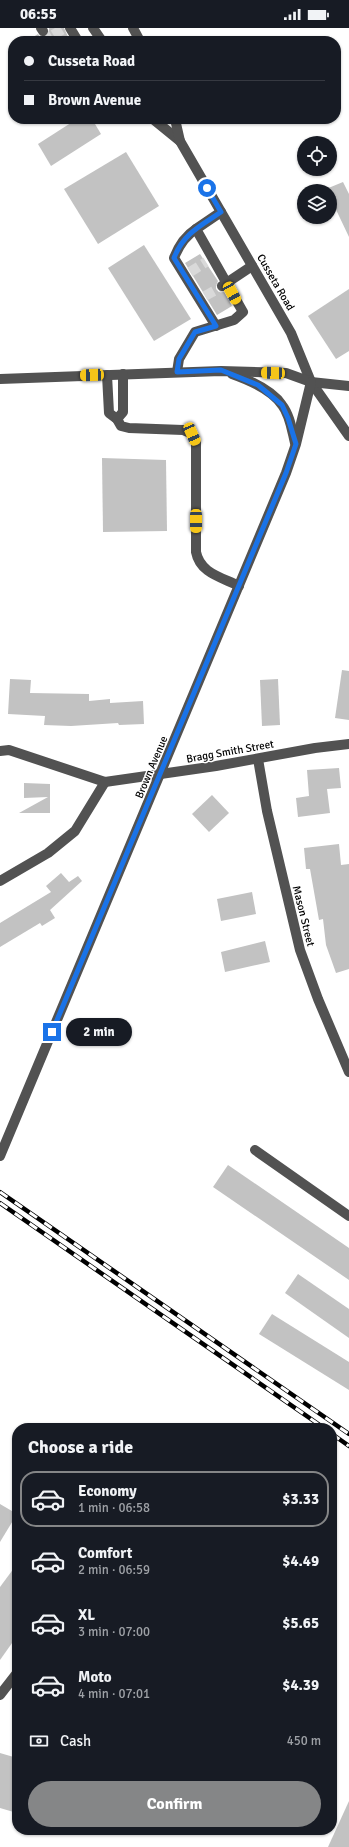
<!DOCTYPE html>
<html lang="en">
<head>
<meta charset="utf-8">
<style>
  :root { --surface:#171b24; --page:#20242c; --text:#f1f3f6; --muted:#9ea1a6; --line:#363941; --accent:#858687 }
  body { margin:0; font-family:Signika,sans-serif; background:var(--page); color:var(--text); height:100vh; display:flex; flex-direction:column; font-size:15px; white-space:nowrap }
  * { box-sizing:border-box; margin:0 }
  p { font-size:13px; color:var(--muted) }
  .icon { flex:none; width:22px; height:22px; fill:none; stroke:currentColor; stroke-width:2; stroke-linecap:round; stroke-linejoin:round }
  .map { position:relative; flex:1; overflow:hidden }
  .panel { position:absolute; left:12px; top:1395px; width:325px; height:412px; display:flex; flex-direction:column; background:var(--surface); border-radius:16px; box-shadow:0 1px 3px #0004 }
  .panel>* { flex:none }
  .guide { position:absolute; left:8px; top:8px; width:333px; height:88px; border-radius:16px; box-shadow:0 1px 3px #0004; display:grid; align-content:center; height:88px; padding:0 16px; background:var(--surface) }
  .fabs { position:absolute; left:297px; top:108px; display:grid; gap:8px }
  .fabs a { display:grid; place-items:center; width:40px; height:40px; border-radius:50%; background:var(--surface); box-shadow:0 1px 3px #0004; font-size:20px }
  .end { position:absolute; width:18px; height:18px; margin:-9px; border:5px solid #1a73e8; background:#fff; box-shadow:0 0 0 2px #fff }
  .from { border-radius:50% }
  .bubble { position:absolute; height:28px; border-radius:14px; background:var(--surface); box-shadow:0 1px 3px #0004; font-size:13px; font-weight:700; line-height:28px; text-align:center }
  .car { position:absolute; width:12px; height:24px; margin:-12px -6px; border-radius:5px; box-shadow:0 0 3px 1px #0007; background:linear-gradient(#f5c518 24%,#345 0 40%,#f5c518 0 76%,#345 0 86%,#f5c518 0) }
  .guide b { display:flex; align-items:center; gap:14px; height:38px; font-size:15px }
  .guide b+b { border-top:1px solid var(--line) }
  .guide i { width:10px; height:10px; background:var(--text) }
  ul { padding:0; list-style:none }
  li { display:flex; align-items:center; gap:12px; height:56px; margin:0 8px 6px; padding:0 8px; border:2px solid transparent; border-radius:16px }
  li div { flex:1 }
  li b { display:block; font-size:15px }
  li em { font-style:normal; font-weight:700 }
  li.active { border-color:var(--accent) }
  li>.icon { width:36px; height:36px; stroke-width:1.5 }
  h2 { padding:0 16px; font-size:18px; line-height:48px }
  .pay { display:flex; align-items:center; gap:10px; height:44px; padding:0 16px; font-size:15px }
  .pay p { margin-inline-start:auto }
  .action { display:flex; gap:8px; margin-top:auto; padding:8px 16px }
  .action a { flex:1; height:46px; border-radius:24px; background:var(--accent); color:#fff; font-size:16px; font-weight:700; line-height:46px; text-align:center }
  .status { display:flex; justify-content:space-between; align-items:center; height:28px; padding:0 20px; background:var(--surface); direction:ltr }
  .status svg { height:11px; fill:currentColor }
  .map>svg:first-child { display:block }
  .building { fill:#c2c2c2 }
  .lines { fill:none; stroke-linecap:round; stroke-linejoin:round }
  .minor-tunnel { stroke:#d9d9d9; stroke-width:10; stroke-dasharray:10 5; stroke-linecap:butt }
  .minor { stroke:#525252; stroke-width:10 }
  .rail-casing { stroke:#000; stroke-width:4.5 }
  .rail { stroke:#fff; stroke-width:3; stroke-dasharray:9; stroke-linecap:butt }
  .route { stroke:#1a73e8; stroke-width:5 }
  .labels { text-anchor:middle; stroke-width:3; stroke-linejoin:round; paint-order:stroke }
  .street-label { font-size:11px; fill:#000; stroke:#fff }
</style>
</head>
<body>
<div class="status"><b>06:55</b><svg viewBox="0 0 49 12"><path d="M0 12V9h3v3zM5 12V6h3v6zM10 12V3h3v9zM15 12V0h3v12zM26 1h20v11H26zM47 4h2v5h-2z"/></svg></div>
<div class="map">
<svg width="349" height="1819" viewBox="0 0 349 1819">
  <rect width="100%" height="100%" fill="#fff"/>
  <g class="building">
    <polygon points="49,0 64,0 70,13 27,13 38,6 40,9 46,9 49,6"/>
    <polygon points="77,91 92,91 101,106 51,138 38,116"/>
    <polygon points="126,124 159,178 98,216 64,161"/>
    <polygon points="343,154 349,166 349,209 330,169 330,163 326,161"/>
    <polygon points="144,217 191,291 154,313 108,240"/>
    <polygon points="200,226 218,253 216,258 216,261 219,264 224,264 232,278 217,287 185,235"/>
    <polygon points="349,261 349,323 336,331 308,288"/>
    <polygon points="102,430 166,432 167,503 103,504"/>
    <polygon points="342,642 349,643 349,692 335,690"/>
    <polygon points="10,651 31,652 30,665 89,666 89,673 110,671 110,675 143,673 144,696 119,697 118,695 71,698 44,697 45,688 8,686"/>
    <polygon points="278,651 280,697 262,698 260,652"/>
    <polygon points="339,740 341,760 327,761 330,785 298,789 296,770 309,768 307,742"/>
    <polygon points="24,755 50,756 50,785 19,785 48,769 24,770"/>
    <polygon points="212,767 229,785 209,804 192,786"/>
    <polygon points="339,816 341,837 349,836 349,941 336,945 326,917 323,891 319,892 310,841 306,841 304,820"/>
    <polygon points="61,845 69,854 78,848 82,853 50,882 55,890 42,898 40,895 0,919 0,895 51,864 46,858"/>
    <polygon points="252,864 256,886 221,893 217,871"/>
    <polygon points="265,913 270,934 225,944 221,924"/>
    <polygon points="228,1137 349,1220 349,1252 213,1159"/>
    <polygon points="298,1246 349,1281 349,1310 285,1265"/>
    <polygon points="272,1286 349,1334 349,1362 259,1306"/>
    <polygon points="0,1476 17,1486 0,1514"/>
    <polygon points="17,1536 17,1608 0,1632 0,1559"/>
    <polygon points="0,1725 17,1730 17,1785 0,1780"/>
    <polygon points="349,1773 349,1819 328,1819"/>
  </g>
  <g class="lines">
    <g class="minor-tunnel">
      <polyline points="55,0 63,13"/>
      <polyline points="43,3 49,13"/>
      <polyline points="190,244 206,234"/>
      <polyline points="205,268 221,259"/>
    </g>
    <g class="minor">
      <polyline points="41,0 43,3"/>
      <polyline points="70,0 78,13"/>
      <polyline points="93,0 102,13"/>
      <polyline points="133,0 140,13"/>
      <polyline points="153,91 180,113"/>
      <polyline points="175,91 180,113 291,305 311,354 349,408"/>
      <path d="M196 201C185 208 179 217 174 230L216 298"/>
      <polyline points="222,258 252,238"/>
      <polyline points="177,344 179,331 195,304 234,292 243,284 196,201 221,184"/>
      <path d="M232 346C249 352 272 362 282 377 290 387 292 403 295 415"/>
      <path d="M107 347 109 385 117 391 121 398 129 400 183 402 192 406 196 415V524C200 545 221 549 239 558"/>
      <polyline points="0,351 221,343 286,345 311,354 349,358"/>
      <polyline points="117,391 123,384 123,346"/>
      <polyline points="0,723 9,722 105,754 216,738 315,720 349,716"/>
      <polyline points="258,731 267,783 300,922 318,971 349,1044"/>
      <polyline points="0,853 48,825 75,803 105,754"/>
      <polyline points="255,1122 349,1188"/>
      <polyline points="0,1128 286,445 296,416 311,354"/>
      <polyline points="0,1667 17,1645"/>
    </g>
    <defs>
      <g id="rail">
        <polyline points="0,1164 349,1406"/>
        <polyline points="0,1175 324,1400"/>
        <polyline points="332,1406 349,1418"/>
      </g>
    </defs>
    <use href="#rail" class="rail-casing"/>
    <use href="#rail" class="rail"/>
  </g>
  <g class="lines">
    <path class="route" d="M52 1004 286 445 296 416 288 390 282 377 258 357 221 342 177 344 179 331 195 304 216 298 174 230C183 206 200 198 221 184L207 160"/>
  </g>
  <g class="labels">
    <g class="street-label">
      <text transform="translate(276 254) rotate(60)" y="4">Cusseta Road</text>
      <text transform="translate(230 723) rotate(-10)" y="4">Bragg Smith Street</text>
      <text transform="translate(151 739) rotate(-67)" y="4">Brown Avenue</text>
      <text transform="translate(304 888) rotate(76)" y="4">Mason Street</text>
    </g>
  </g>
</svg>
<div class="fabs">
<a><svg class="icon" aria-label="locate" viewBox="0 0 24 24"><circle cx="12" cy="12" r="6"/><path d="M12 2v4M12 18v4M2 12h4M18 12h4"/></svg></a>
<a><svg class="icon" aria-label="layers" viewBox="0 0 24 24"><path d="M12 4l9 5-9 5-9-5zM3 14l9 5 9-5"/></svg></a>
</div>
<i class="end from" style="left:207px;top:160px"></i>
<i class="end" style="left:52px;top:1004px"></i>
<div class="bubble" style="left:66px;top:990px;width:66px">2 min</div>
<i class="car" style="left:232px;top:265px;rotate:151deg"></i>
<i class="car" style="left:273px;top:345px;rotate:272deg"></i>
<i class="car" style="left:92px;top:347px;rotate:268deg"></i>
<i class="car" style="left:192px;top:406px;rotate:156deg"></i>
<i class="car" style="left:196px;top:493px;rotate:180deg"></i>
<div class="guide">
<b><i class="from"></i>Cusseta Road</b>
<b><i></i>Brown Avenue</b>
</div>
<section class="panel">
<h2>Choose a ride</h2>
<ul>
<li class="active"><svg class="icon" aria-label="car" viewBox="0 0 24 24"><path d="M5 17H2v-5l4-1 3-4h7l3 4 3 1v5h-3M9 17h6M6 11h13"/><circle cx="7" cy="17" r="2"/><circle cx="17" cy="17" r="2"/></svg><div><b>Economy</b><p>1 min · 06:58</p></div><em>$3.33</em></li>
<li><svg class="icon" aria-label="car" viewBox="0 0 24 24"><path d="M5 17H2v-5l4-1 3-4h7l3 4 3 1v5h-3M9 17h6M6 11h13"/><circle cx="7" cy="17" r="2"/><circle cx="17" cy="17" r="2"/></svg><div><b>Comfort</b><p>2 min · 06:59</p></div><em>$4.49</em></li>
<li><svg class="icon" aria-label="car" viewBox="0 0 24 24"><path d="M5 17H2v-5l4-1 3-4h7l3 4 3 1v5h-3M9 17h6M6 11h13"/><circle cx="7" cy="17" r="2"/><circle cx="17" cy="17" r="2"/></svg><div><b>XL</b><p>3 min · 07:00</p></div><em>$5.65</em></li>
<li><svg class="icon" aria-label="car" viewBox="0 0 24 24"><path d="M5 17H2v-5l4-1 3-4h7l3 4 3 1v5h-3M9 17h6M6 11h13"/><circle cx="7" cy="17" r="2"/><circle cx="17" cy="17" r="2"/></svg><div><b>Moto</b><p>4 min · 07:01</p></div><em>$4.39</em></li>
</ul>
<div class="pay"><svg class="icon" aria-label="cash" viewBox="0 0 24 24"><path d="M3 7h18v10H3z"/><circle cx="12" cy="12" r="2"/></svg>Cash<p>450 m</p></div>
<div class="action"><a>Confirm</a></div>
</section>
</div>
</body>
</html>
